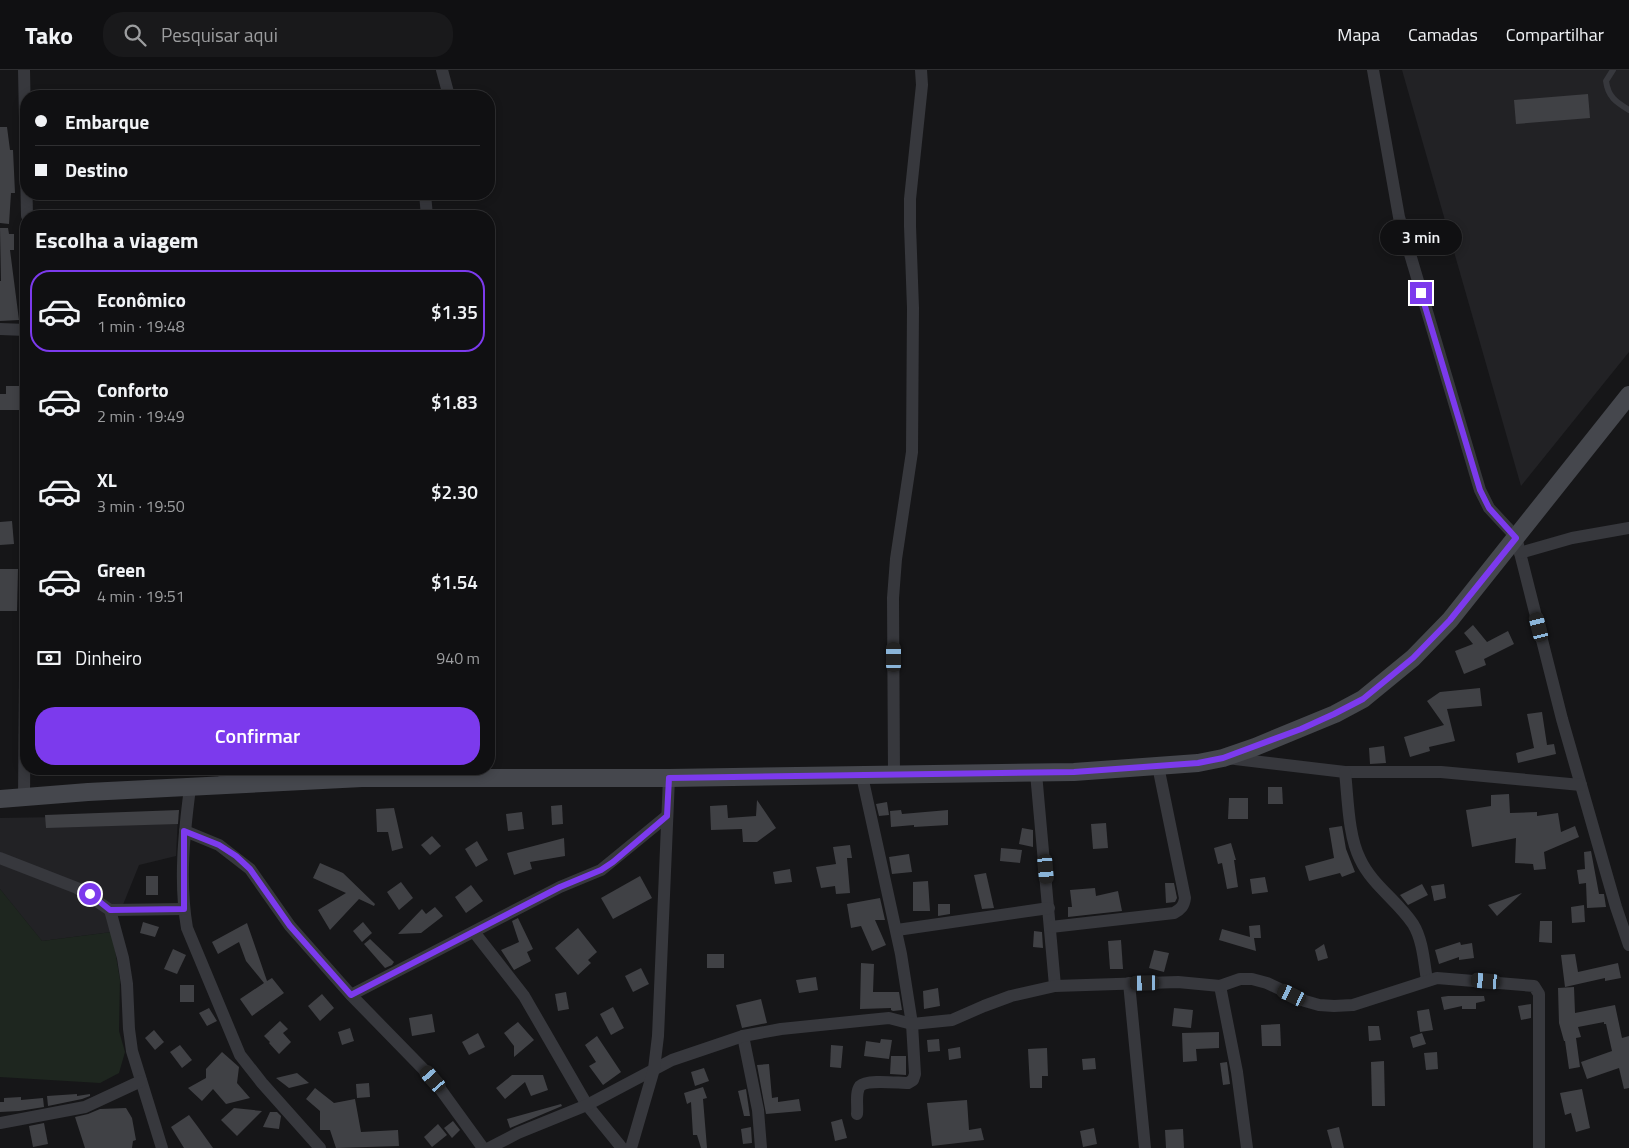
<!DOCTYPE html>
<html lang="pt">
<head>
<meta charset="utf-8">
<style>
  :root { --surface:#101012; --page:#19191b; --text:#f1f3f6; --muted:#9c9d9f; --line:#303032; --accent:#7c3aed }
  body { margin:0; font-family:"Titillium Web",sans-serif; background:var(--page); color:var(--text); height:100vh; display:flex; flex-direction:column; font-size:19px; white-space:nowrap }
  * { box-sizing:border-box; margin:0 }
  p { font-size:16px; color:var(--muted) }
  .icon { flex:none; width:28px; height:28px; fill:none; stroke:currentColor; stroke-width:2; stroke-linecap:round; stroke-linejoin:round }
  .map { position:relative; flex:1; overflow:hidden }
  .side { position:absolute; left:20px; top:140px; width:475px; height:565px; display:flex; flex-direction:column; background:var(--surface); border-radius:20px; box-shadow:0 2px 8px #0003,0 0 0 1px var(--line) }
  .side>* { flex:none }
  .guide { position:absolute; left:20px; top:20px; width:475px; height:110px; border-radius:20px; box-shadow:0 2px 8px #0003,0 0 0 1px var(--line); display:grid; align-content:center; height:110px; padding:0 15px; background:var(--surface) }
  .end { position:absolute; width:22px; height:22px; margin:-11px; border:6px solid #7c3aed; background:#fff; box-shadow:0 0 0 2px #fff }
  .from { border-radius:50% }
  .bubble { position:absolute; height:35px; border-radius:18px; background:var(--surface); box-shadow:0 2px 8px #0003,0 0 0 1px var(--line); font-size:16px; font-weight:600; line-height:35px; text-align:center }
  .car { position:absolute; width:15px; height:30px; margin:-15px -8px; border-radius:6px; box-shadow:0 0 4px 1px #0007; background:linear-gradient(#222 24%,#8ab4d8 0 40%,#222 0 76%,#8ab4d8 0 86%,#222 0) }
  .guide b { display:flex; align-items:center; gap:18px; height:48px; font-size:19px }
  .guide b+b { border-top:1px solid var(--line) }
  .guide i { width:12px; height:12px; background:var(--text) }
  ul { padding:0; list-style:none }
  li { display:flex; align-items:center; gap:15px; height:82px; margin:0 10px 8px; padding:0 5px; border:2px solid transparent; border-radius:20px }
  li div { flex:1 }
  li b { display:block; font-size:19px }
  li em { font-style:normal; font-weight:600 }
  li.on { border-color:var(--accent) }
  li>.icon { width:45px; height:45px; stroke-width:1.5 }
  h2 { padding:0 15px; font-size:22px; line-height:60px }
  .pay { display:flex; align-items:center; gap:12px; height:55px; padding:0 15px; font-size:19px }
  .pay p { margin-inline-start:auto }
  .action { display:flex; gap:10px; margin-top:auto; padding:10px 15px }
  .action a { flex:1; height:58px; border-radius:20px; background:var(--accent); color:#fff; font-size:20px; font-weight:600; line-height:58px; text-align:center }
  header { display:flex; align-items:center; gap:30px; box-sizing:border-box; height:70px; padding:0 25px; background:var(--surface); border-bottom:1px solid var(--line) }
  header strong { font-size:24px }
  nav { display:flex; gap:28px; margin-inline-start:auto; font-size:18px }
  .search { width:350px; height:45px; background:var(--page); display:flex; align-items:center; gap:12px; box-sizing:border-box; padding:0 18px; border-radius:20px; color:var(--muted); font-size:19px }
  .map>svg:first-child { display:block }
  .built { fill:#222225 }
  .green { fill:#1e261f }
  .building { fill:#404145 }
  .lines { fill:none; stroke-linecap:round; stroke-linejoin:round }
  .lane { stroke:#37383d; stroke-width:6 }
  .street { stroke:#37383d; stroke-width:12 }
  .secondary { stroke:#45474d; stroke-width:18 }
  .route { stroke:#7c3aed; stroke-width:6 }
</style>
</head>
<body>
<header>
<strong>Tako</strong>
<div class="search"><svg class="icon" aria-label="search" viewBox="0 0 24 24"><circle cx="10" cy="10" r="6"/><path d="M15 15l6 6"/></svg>Pesquisar aqui</div>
<nav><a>Mapa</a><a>Camadas</a><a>Compartilhar</a></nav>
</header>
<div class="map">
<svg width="1629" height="1078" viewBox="0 0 1629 1078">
  <rect width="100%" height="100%" fill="#161618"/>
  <g class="built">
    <polygon points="1402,0 1629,0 1629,282 1521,416"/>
    <polygon points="178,745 176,786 139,795 112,862 42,871 0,819 0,748"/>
  </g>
  <polygon class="green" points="0,819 42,871 112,862 120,910 119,961 125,982 119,1003 100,1013 0,1007"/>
  <g class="building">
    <polygon points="1588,24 1590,48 1516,54 1514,30"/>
    <polygon points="0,57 7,57 10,80 13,80 15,123 11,123 9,154 0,153"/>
    <polygon points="0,158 8,158 9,164 14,164 14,180 10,180 19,250 0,251 0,211 1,211"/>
    <polygon points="6,316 21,316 21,340 0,340 0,324 6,324"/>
    <polygon points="12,451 14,474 0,475 0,452"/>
    <polygon points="0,499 18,499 17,541 0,541"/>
    <polygon points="1473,555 1487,572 1508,561 1514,574 1484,589 1486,595 1464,604 1455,581 1473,574 1464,563"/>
    <polygon points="1480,618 1482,636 1447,639 1455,671 1429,677 1430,681 1410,687 1404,667 1444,655 1427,631 1440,622"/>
    <polygon points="1542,642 1547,675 1554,674 1556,684 1518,693 1516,683 1534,678 1527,644"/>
    <polygon points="1384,676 1386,693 1370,694 1369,678"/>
    <polygon points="1268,717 1282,717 1283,734 1268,734"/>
    <polygon points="1509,724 1510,743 1537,742 1537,746 1558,743 1561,762 1575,756 1579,767 1544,782 1546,799 1534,800 1533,794 1515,793 1516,768 1472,777 1466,740 1491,736 1491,725"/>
    <polygon points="1229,728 1248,728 1248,749 1228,749"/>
    <polygon points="757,730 776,758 757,772 743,772 742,759 711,760 710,736 727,735 728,748 756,746"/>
    <polygon points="887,732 889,745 879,746 876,734"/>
    <polygon points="562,735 563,754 552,755 551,736"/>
    <polygon points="394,738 403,778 392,781 388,762 377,762 376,739"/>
    <polygon points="179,740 178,754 46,758 45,745"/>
    <polygon points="901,740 902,744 948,740 948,755 914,757 914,755 891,757 890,741"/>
    <polygon points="522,742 524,759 508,761 506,744"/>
    <polygon points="1106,753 1108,778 1093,779 1091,754"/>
    <polygon points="1342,756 1346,779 1355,802 1342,807 1340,803 1309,811 1305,796 1334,788 1329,758"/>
    <polygon points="1022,758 1033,760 1033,777 1019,774"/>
    <polygon points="432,766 441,776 430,785 421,775"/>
    <polygon points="564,768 565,786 530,792 532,799 514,805 507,783"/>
    <polygon points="477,771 488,790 476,797 465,779"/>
    <polygon points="1231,773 1236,790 1234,790 1238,817 1227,819 1222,793 1218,794 1214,778"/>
    <polygon points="850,775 852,788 847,788 850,823 836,824 835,816 821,818 816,797 836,794 833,777"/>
    <polygon points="1001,778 1022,780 1020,793 1000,791"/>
    <polygon points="1591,781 1599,824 1604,824 1606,837 1587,838 1586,813 1579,814 1577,800 1585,799 1584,782"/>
    <polygon points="909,784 912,802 892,804 889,787"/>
    <polygon points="320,793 343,803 375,834 374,836 359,829 330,860 318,840 346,823 313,808"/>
    <polygon points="790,799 792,812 775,814 773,802"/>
    <polygon points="986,803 994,838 982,839 974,805"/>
    <rect x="146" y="806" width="12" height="19"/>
    <polygon points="640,806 652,828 613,849 601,828"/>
    <polygon points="1265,807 1268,822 1252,824 1250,809"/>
    <polygon points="928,811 930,841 913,841 913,812"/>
    <polygon points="401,812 413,828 399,840 387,822"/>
    <polygon points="1165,813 1174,813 1177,828 1175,832 1166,833"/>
    <polygon points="1422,814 1428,825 1408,835 1400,825"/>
    <polygon points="1444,814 1446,828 1434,831 1431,816"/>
    <polygon points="471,815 483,831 466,843 455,827"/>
    <polygon points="1095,818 1096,826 1118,821 1122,841 1068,847 1068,837 1072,837 1070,820"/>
    <polygon points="1522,823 1497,846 1488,835"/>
    <polygon points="880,828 885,850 875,850 886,875 872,881 861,856 851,858 847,834"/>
    <polygon points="938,834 950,834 950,844 938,846"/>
    <polygon points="1584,835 1585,852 1572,853 1571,837"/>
    <polygon points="435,837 443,846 421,863 398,864 422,839 426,844"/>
    <polygon points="518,848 533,879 527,882 531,891 514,900 501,880 519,872 512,851"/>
    <polygon points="1540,851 1552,851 1552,873 1539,872"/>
    <polygon points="143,852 159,857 155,867 140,863"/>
    <polygon points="363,852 372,863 362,872 353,861"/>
    <polygon points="247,853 267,911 272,908 284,923 252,946 240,929 264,913 246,891 239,872 218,884 212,872"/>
    <polygon points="1260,855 1261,868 1254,868 1256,881 1219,870 1222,859 1250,867 1249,856"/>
    <polygon points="578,858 597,882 588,890 591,893 578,905 555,878"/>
    <polygon points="1034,861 1042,862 1043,878 1033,877"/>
    <polygon points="370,869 394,892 392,895 385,898 364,874"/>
    <polygon points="1121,870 1123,899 1110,899 1108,871"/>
    <polygon points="1460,872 1461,875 1472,873 1474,888 1459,890 1459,887 1439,894 1435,880"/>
    <polygon points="1324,874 1328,888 1318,891 1315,880"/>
    <polygon points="173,879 186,885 177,904 164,899"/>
    <polygon points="1154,880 1169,883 1164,902 1149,898"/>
    <rect x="707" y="884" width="17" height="14"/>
    <polygon points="1575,884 1578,902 1618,893 1621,908 1605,911 1605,908 1565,917 1561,885"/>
    <polygon points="861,893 874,894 873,922 899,922 902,940 893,941 891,940 891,938 860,939"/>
    <polygon points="641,898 649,914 633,922 625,906"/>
    <polygon points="816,907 818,920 799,923 796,910"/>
    <rect x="180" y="915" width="14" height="17"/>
    <polygon points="1574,917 1575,943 1615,935 1622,968 1629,966 1629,1018 1624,1019 1619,998 1587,1009 1581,992 1612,981 1606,954 1604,954 1604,952 1578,957 1581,967 1576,968 1580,997 1569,999 1565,971 1564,971 1559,953 1558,918"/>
    <polygon points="938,918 940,936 924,939 923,921"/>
    <polygon points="566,922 569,939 558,941 555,924"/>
    <polygon points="322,924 334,938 320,951 308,936"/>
    <polygon points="1448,926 1484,926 1485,931 1476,933 1476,939 1462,939 1462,936 1444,940 1441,927"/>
    <polygon points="761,929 767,953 742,958 736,935"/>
    <polygon points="1531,934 1531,948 1521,950 1518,936"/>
    <polygon points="613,937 624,958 611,965 600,944"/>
    <polygon points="209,938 217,951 207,956 199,943"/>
    <polygon points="1174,938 1193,940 1191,958 1172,956"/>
    <polygon points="1429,939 1433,960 1420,962 1417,941"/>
    <polygon points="432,944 435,962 412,966 409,948"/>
    <polygon points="280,951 288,959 283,963 291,972 279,984 269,973 270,972 264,966"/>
    <polygon points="518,952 534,970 514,987 514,976 504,963"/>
    <polygon points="1280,954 1281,976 1262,976 1261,955"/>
    <polygon points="1368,956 1379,956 1381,970 1369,971"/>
    <polygon points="350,958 354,971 342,975 338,962"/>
    <polygon points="154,960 164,972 155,980 145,968"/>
    <polygon points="1219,962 1219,978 1196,979 1197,991 1183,992 1182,963"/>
    <polygon points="478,963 485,977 469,985 462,972"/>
    <polygon points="1422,963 1426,974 1413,978 1410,967"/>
    <polygon points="597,966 621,1002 603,1015 589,996 596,992 585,975"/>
    <polygon points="881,969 892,970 889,989 864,986 866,971 880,973"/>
    <polygon points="939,969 940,981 928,982 927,970"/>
    <polygon points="180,975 192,990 182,998 170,982"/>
    <polygon points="831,975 843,976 841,998 830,997"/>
    <polygon points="960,977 961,988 949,990 948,979"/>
    <polygon points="1047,978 1048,1006 1042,1006 1042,1018 1030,1018 1028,979"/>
    <polygon points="222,982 239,997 237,1013 250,1028 226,1034 213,1019 202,1031 188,1018 206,1008 206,999"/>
    <polygon points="1437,982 1438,999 1426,1000 1424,983"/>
    <polygon points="891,986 906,986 906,1005 890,1004"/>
    <polygon points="1095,988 1096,999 1083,1000 1082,989"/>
    <polygon points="1384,991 1385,1036 1372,1036 1371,992"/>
    <polygon points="1227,992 1230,1014 1223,1015 1220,993"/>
    <polygon points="769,994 772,1028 778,1027 778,1032 799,1029 801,1041 766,1044 757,995"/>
    <polygon points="704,998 709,1011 695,1016 691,1002"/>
    <polygon points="297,1003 309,1013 289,1018 276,1008"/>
    <polygon points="512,1005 543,1005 548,1020 531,1026 525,1012 505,1029 496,1018"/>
    <polygon points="369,1013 370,1027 357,1028 356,1014"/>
    <polygon points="703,1017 707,1028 703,1029 707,1078 701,1078 697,1065 693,1065 691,1032 687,1034 684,1023"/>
    <polygon points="315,1018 334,1033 355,1029 361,1062 398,1060 399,1076 336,1078 330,1060 320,1060 320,1041 306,1029"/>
    <polygon points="746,1019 750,1046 744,1046 738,1021"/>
    <polygon points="1582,1019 1590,1058 1576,1062 1571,1043 1565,1045 1560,1023"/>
    <polygon points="77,1024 77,1026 90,1024 90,1026 82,1029 48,1036 47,1026"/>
    <polygon points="21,1027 21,1030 43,1028 44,1037 19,1041 0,1042 0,1032 4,1032 4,1028"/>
    <polygon points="967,1030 969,1060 981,1058 984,1070 932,1076 927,1033"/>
    <polygon points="561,1034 562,1036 510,1058 507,1049"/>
    <polygon points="126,1038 132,1048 136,1070 133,1071 132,1078 85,1078 75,1047 88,1044 100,1039"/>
    <polygon points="234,1038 262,1041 237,1066 221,1050"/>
    <polygon points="270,1042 277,1042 281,1046 279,1059 263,1057"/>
    <polygon points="189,1045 198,1057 213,1078 184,1078 171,1057"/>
    <polygon points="842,1049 847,1068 835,1071 831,1052"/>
    <polygon points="453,1051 460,1060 452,1068 444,1058"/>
    <polygon points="44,1053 48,1074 33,1077 29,1056"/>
    <polygon points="438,1054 447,1065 432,1077 424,1067"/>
    <polygon points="751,1057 752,1073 743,1074 741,1059"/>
    <polygon points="1339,1057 1344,1078 1332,1078 1327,1060"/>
    <polygon points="1094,1058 1097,1074 1083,1077 1080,1061"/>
    <polygon points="1183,1059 1184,1078 1166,1078 1165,1060"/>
  </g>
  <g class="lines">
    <path class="lane" d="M1613 0 1606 11C1608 27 1616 32 1629 40"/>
    <g class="street">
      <polyline points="24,0 27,146"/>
      <polyline points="442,0 449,26"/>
      <polyline points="1373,0 1399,147 1480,420 1489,438 1516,467 1562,649 1616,837 1629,875"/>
      <polyline points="425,124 427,146"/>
      <polyline points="0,259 26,260"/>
      <polyline points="1520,483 1572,468 1629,458"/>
      <polyline points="1227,688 1345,702 1441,702 1581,715"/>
      <polyline points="224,699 225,716"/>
      <path d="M1345 702C1348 728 1348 765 1360 789 1372 815 1398 831 1413 854 1423 870 1424 893 1427 910"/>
      <polyline points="1036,703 1055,916"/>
      <polyline points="894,705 893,528 896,489 912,382 913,238 910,156 910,129 922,15 921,0"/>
      <path d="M190 718C184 764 179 812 187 858L240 985 262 1013 320 1078"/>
      <polyline points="24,728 26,487"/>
      <polyline points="185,761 219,775 250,799 290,856 351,925 433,1009 483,1078"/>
      <polyline points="0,788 77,818 110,840 123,888 127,914 129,959 132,981 162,1078"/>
      <polyline points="110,840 184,839"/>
      <path d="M1051 857 1174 843C1181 839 1184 836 1185 828L1158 696"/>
      <polyline points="897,860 1049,838"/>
      <polyline points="474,862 524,926 587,1035 622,1078"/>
      <polyline points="1129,913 1145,1078"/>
      <polyline points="1220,916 1237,1002 1247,1078"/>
      <polyline points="351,925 560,817 601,800 667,746"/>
      <polyline points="743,966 758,1040 761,1078"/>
      <path d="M857 1044C858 1036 855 1023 860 1016 867 1009 898 1013 908 1013L913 1010 915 1004 912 954 901 884 862 706"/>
      <polyline points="0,1053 85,1037 141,1011"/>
      <polyline points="489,1078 518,1063 587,1035 672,990 743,966 781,959 869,950 889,948 912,954 952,950 984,936 1011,926 1055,916 1178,912 1220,916 1240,909 1252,909 1267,913 1305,931 1319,935 1334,936 1353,935 1437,908 1534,916 1539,924 1539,1078"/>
      <polyline points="631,1078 654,999 658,966 669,708"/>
    </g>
    <polyline class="secondary" points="0,729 88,722 362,708 669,708 1074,702 1198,693 1223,688 1255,677 1335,644 1363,629 1413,588 1450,550 1629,325"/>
  </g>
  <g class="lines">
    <polyline class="route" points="90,824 110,840 184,839 184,761 219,775 236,786 250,799 290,856 351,925 560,817 601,800 613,792 667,746 669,708 1074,702 1198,693 1223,688 1301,659 1334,644 1363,629 1413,588 1450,550 1516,468 1489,438 1480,420 1421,223"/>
  </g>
</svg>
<i class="end from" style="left:90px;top:824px"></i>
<i class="end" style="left:1421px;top:223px"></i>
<div class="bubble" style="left:1380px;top:150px;width:82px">3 min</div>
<i class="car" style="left:1539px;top:557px;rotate:346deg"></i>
<i class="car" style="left:894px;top:587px;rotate:0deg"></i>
<i class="car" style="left:1046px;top:799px;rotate:175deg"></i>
<i class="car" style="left:1486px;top:911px;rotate:275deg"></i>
<i class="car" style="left:1145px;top:913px;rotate:269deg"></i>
<i class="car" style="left:1292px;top:925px;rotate:296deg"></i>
<i class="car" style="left:433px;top:1009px;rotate:319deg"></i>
<div class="guide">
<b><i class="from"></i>Embarque</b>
<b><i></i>Destino</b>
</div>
<section class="side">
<h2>Escolha a viagem</h2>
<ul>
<li class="on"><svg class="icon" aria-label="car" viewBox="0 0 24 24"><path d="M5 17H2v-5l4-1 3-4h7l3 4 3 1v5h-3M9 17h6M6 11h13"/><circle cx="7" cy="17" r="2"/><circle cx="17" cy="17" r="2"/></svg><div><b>Econômico</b><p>1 min · 19:48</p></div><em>$1.35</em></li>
<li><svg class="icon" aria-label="car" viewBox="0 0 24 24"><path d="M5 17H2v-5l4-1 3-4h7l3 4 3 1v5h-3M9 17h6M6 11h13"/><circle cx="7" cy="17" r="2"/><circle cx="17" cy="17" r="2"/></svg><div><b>Conforto</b><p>2 min · 19:49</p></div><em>$1.83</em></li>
<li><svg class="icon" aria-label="car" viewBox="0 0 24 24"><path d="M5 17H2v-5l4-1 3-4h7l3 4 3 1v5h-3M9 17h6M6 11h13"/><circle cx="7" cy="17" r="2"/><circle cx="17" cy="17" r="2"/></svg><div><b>XL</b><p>3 min · 19:50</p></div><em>$2.30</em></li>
<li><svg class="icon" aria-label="car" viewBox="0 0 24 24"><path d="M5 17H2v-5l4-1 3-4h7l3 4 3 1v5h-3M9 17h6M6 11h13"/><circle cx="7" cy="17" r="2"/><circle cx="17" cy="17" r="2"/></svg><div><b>Green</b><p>4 min · 19:51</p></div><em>$1.54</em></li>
</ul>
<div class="pay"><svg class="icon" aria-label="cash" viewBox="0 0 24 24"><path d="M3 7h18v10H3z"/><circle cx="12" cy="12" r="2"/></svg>Dinheiro<p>940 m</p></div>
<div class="action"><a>Confirmar</a></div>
</section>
</div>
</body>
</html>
